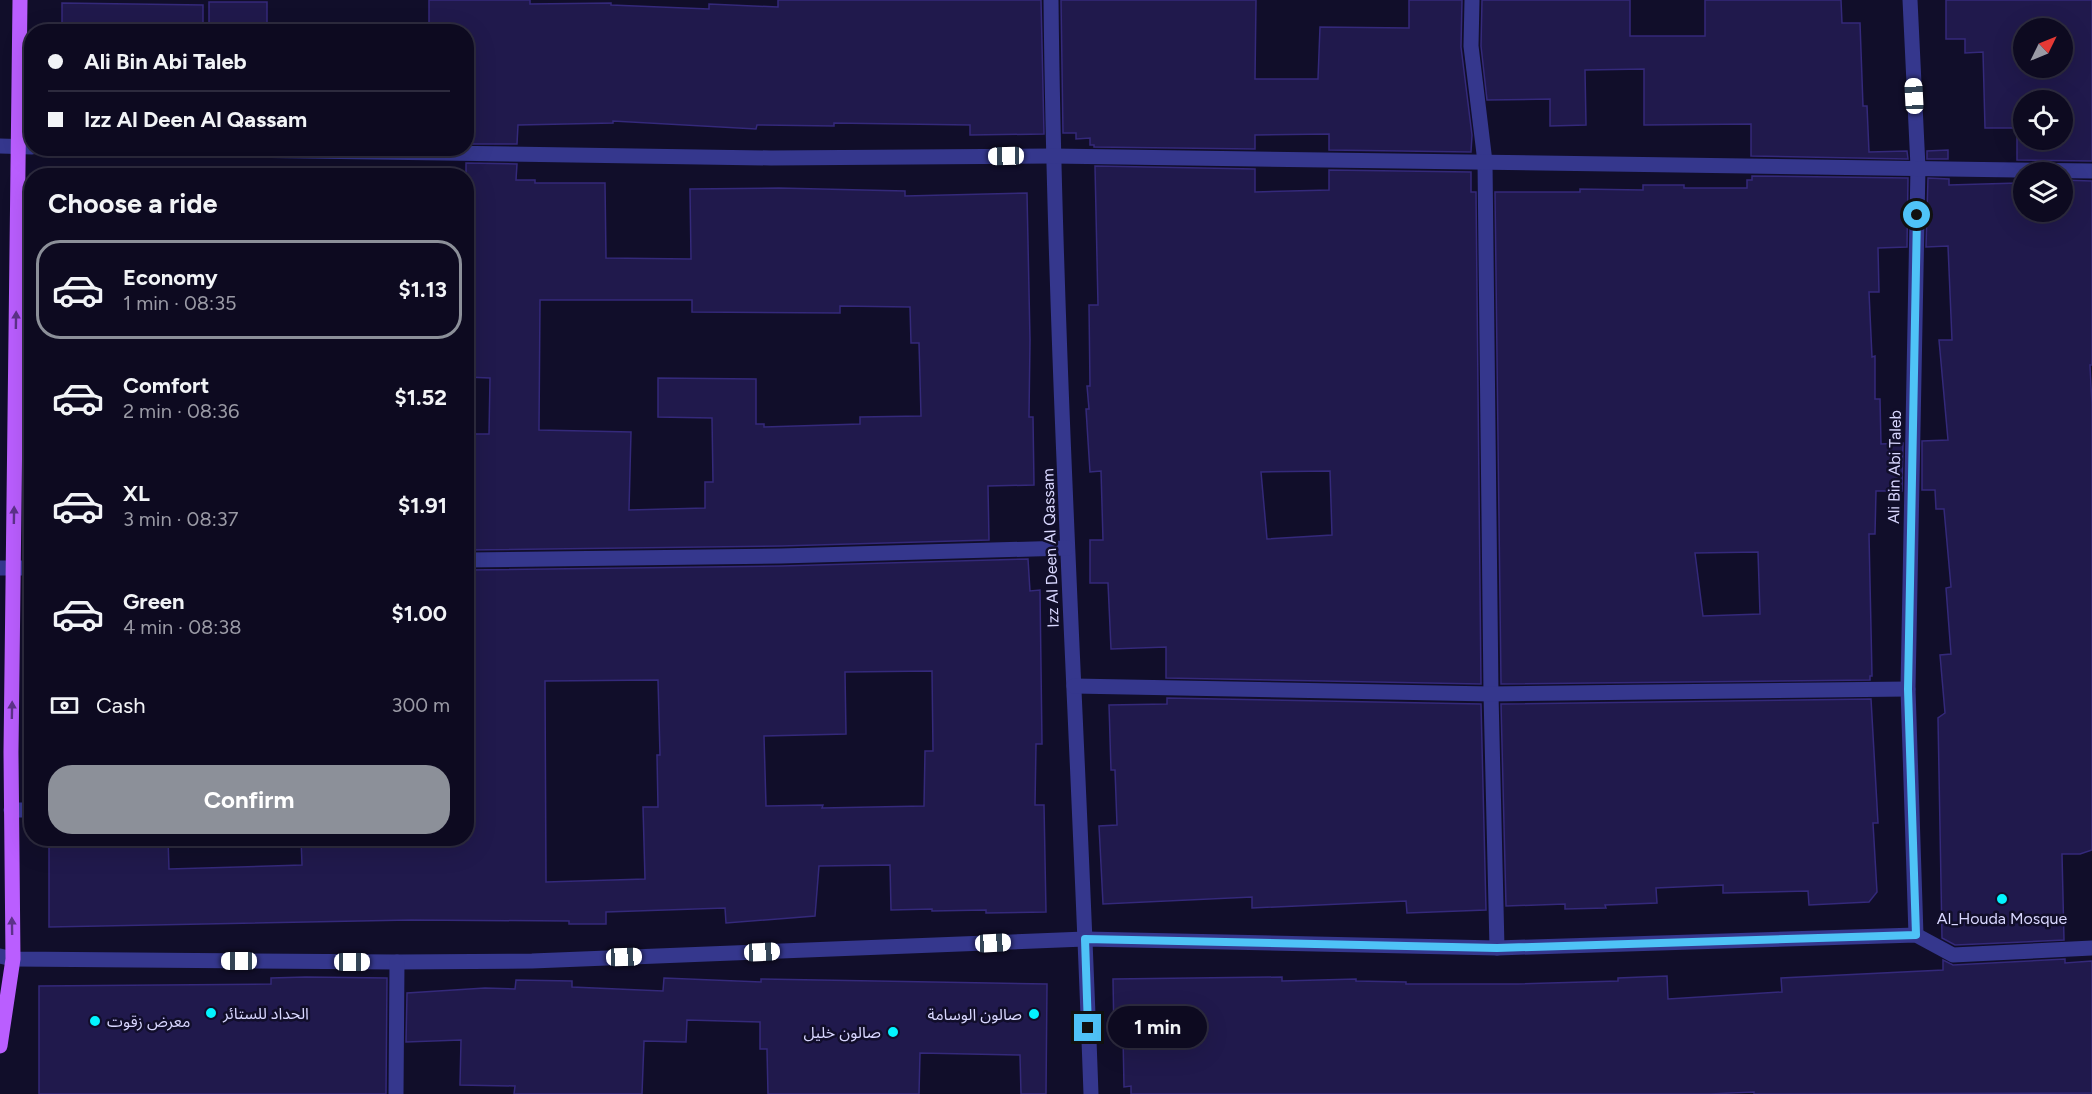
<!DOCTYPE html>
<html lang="en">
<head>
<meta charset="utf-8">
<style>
  :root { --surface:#0d0a20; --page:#161329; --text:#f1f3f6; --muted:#9a9aa5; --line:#2d2b3e; --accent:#8c9099 }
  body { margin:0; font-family:Figtree,"Noto Sans Arabic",sans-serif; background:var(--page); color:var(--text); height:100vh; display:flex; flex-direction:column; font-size:22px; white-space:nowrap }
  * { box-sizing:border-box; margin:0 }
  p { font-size:20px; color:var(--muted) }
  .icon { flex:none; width:33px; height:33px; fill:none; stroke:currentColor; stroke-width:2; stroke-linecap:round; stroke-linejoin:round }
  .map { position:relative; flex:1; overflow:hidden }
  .drawer { position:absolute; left:24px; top:168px; width:450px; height:678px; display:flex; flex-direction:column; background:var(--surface); border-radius:24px; box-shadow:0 6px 24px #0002,0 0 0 2px var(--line) }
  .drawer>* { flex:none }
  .banner { position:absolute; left:24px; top:24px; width:450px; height:132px; border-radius:24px; box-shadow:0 6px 24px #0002,0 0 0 2px var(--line); display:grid; align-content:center; height:132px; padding:0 24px; background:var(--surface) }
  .needle { width:39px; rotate:47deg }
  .buttons { position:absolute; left:2013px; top:18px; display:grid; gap:12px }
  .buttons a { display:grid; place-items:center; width:60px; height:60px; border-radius:50%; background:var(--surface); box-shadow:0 6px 24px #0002,0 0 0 2px var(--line); font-size:30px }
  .end { position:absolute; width:27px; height:27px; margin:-14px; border:8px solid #4fc3f7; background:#111; box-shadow:0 0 0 3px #111 }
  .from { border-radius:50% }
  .bubble { position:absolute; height:42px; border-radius:21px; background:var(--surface); box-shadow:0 6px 24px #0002,0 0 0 2px var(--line); font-size:20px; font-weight:700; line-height:42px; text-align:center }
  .car { position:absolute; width:18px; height:36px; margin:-18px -9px; border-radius:8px; box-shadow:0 0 4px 2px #0007; background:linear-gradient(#fff 24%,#345 0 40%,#fff 0 76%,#345 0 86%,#fff 0) }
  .banner b { display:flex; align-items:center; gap:21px; height:57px; font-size:22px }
  .banner b+b { border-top:2px solid var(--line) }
  .banner i { width:15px; height:15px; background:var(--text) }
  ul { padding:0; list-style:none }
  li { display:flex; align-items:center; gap:18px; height:99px; margin:0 12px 9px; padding:0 12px; border:3px solid transparent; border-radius:24px }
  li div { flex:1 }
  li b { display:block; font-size:22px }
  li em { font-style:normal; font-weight:700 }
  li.on { border-color:var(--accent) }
  li>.icon { width:54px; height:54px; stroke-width:1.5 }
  h2 { padding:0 24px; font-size:27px; line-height:72px }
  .pay { display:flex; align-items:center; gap:15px; height:66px; padding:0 24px; font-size:22px }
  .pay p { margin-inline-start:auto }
  .cta { display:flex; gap:12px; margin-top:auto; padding:12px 24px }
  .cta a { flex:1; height:69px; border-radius:24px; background:var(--accent); color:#fff; font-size:24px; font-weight:700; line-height:69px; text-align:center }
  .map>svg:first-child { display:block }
  .building { fill:#20194c; stroke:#34297a; stroke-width:1.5; fill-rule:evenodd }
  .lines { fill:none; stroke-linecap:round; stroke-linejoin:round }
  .minor { stroke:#35378d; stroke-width:15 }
  .major { stroke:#ba5eff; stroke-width:15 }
  .oneway { fill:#5d328a }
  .route { stroke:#4fc3f7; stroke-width:8 }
  .poi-dot { fill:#03f4ff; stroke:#110e2a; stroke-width:2 }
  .labels { text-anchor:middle; stroke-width:5; stroke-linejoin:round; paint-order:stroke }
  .street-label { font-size:16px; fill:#d9d7ff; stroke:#110e2a }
  .poi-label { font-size:16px; fill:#d9d7ff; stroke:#110e2a; text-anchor:start }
</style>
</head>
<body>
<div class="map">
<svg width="2092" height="1094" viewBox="0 0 2092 1094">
  <rect width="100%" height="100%" fill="#110e2a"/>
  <g class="building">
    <polygon points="429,0 530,0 530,4 611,3 611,5 709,9 709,4 778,7 778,0 1041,0 1044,134 970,135 970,125 834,123 834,126 757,125 756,129 613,121 613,123 518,125 517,144 466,144 466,32 429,32"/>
    <polygon points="1061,0 1256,0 1255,79 1318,79 1320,27 1409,28 1409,0 1462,0 1461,47 1472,135 1471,152 1329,150 1329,134 1255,135 1255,149 1094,147 1094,145 1090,145 1090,138 1076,139 1076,133 1063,133"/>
    <polygon points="1482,0 1630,0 1630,36 1705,36 1705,0 1841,0 1842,23 1860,23 1863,106 1867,106 1869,152 1907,151 1908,159 1751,156 1751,124 1644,125 1644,69 1585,70 1586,125 1550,126 1550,99 1487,100 1481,46"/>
    <path d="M1946 0H2092V161L2017 160V128H1985L1983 52 1965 53V39H1946ZM2024 28H2062V68H2024ZM2024 100H2062V140H2024Z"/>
    <rect x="209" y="2" width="58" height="30"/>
    <polygon points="62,3 203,5 203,32 62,32"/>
    <polygon points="1948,150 1948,159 1927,159 1927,151"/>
    <path d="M466 163 517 164 516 180H535V183H605L606 258 691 259 690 189 779 188 905 191V196L1027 193 1030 340 1029 417H1033L1034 485 988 486 989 540 781 546 466 550V434H489L490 378 466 377ZM540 300H692V312L840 313V306L910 307 911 343H919L921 416 860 417V424L764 427V424H756V379L658 378V417L712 418 713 482H705V508L629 510 631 432 539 430Z"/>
    <path d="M1095 166 1255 169V192L1329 190V170L1471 172V192H1476L1481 684 1166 678V647L1111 649 1108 583H1090V540H1103L1101 471 1090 472 1086 409H1089L1087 386H1090L1089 305H1098ZM1330 471 1332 535 1267 539 1261 472Z"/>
    <path d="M1752 176 1908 178 1907 247 1878 248 1879 292H1869L1872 357 1875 356V399H1880L1881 444 1903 443 1902 491H1876L1875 534H1869L1872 676H1870V680L1501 684 1495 192H1580V189L1643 190V185H1684V188H1747V180H1752ZM1758 552 1760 614 1703 616 1695 553Z"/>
    <polygon points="1928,178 1949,179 1949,185 2018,183 2018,180 2024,180 2024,212 2062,212 2062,180 2092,181 2092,365 2090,365 2092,404 2092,850 2080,854 2062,854 2064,940 1955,945 1942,938 1938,718 1945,713 1940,655 1951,654 1946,588 1951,587 1944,509 1936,509 1935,490 1922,490 1922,441 1948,440 1939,340 1952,340 1948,246 1926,247"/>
    <path d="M1028 559 1030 591 1040 590 1042 744H1036L1035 805H1044L1046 912 986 913V910L932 911V909L891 910 890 865 819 866 815 916 726 923 725 908 606 912V924H569V921L411 920 49 927V838H168L169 869 302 865 301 838H466V570L781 566ZM932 671 933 751H925L924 806 822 808 823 805 766 806 764 736 846 734 845 672ZM658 680 660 755H657L658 807H643L645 879 546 882 545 681Z"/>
    <polygon points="1167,698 1481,704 1486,910 1407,913 1406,901 1252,908 1252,897 1103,904 1099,826 1117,825 1115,770 1111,770 1109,705 1167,704"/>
    <polygon points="1871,699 1878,823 1873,823 1877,892 1869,902 1809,905 1808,891 1723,893 1723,885 1656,888 1657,903 1605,905 1606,908 1565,909 1565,904 1506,906 1501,704"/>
    <polygon points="2065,959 2065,963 2092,961 2092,1093 1754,1094 1754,1092 1710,1094 1131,1094 1131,1086 1124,1087 1123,1036 1114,1036 1113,979 1282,977 1282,981 1356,979 1356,981 1406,982 1406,984 1518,984 1618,981 1618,978 1667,976 1668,999 1782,992 1781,978 1943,970 1943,960 1953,965"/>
    <polygon points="306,977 387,978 386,1094 39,1094 39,986 271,984 271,978"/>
    <polygon points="664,978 761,982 761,979 1047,984 1046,1094 1021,1094 1020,1055 920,1053 919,1094 768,1094 767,1049 760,1049 760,1022 687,1020 686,1042 644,1041 642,1094 514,1094 515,1086 460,1085 461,1040 406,1042 407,993 485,988 515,989 516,980 572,981 572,987 663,991"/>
  </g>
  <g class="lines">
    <g class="minor">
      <path d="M1051 0C1055 366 1078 728 1091 1094"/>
      <polyline points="1472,0 1471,46 1485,162 1491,694 1497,948"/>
      <polyline points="1910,0 1918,167 1908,689 1916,935"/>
      <polyline points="0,146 32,147"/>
      <polyline points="110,148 771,158 1053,156 2092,171"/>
      <polyline points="466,560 781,556 1067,548"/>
      <polyline points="0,568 32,568"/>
      <polyline points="1074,686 1491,694 1908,689"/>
      <polyline points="11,810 32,810"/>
      <polyline points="0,956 13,959 397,962 532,961 1085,939 1497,948 1916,935 1953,955 2092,948"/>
      <polyline points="396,1094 397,962"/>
    </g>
    <polyline class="major" points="0,1046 13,959 11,752 20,0"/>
  </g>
  <defs><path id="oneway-solid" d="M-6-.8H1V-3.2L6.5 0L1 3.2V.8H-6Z" transform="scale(1.5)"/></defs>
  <g class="oneway">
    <use href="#oneway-solid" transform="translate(16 320) rotate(-89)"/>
    <use href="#oneway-solid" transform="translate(14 515) rotate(-89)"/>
    <use href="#oneway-solid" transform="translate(12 710) rotate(-89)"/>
    <use href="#oneway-solid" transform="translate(12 926) rotate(-91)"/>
  </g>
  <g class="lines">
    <polyline class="route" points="1088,1028 1085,939 1497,948 1916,935 1908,689 1917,215"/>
  </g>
  <g class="poi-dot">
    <circle cx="2002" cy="899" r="6"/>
    <circle cx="211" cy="1013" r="6"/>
    <circle cx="1034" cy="1014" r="6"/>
    <circle cx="95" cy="1021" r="6"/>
    <circle cx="893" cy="1032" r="6"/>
  </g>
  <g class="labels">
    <g class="street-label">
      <text transform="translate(1894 467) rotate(-89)" y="6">Ali Bin Abi Taleb</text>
      <text transform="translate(1050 548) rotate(-92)" y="6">Izz Al Deen Al Qassam</text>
    </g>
    <g class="poi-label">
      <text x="2002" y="924" text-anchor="middle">Al_Houda Mosque</text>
      <text x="223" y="1019">الحداد للستائر</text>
      <text x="1022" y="1020" text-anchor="end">صالون الوسامة</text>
      <text x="107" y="1027">معرض زقوت</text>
      <text x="881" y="1038" text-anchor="end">صالون خليل</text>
    </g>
  </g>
</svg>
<div class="buttons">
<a><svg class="needle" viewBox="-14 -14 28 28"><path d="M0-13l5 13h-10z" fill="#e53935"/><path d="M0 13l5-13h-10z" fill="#9a9aa5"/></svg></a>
<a><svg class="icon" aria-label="locate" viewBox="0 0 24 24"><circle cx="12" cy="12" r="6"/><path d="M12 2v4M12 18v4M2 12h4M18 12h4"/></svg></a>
<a><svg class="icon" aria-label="layers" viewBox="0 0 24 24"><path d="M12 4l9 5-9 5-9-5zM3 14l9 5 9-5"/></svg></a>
</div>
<i class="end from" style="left:1917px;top:215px"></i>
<i class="end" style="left:1088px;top:1028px"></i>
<div class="bubble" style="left:1108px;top:1006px;width:99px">1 min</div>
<i class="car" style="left:1914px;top:96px;rotate:357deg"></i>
<i class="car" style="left:1006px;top:156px;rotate:269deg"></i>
<i class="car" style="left:993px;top:943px;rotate:87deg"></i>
<i class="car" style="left:762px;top:952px;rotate:87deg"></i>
<i class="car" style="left:624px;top:957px;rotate:88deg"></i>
<i class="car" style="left:239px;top:961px;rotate:270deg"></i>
<i class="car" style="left:352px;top:962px;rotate:90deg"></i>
<div class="banner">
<b><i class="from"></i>Ali Bin Abi Taleb</b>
<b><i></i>Izz Al Deen Al Qassam</b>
</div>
<section class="drawer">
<h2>Choose a ride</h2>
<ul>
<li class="on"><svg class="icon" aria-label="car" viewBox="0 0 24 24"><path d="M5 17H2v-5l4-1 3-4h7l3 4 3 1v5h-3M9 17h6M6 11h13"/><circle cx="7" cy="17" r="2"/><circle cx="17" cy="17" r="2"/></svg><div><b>Economy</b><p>1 min · 08:35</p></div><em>$1.13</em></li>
<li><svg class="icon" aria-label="car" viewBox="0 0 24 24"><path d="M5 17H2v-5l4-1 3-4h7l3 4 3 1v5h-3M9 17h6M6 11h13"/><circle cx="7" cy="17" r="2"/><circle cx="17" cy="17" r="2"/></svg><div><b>Comfort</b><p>2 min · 08:36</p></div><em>$1.52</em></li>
<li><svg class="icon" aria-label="car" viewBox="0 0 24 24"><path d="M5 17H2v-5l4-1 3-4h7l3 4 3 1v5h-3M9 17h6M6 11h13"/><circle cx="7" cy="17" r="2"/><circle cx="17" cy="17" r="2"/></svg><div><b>XL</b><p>3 min · 08:37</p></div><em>$1.91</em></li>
<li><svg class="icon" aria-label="car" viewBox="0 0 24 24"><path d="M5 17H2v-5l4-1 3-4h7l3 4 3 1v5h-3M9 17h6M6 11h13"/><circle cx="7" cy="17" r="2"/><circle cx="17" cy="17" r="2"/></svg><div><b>Green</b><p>4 min · 08:38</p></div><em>$1.00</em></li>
</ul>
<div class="pay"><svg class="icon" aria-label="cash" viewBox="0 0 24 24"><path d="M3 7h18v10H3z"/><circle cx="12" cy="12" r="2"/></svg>Cash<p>300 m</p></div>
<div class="cta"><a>Confirm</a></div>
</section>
</div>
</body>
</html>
